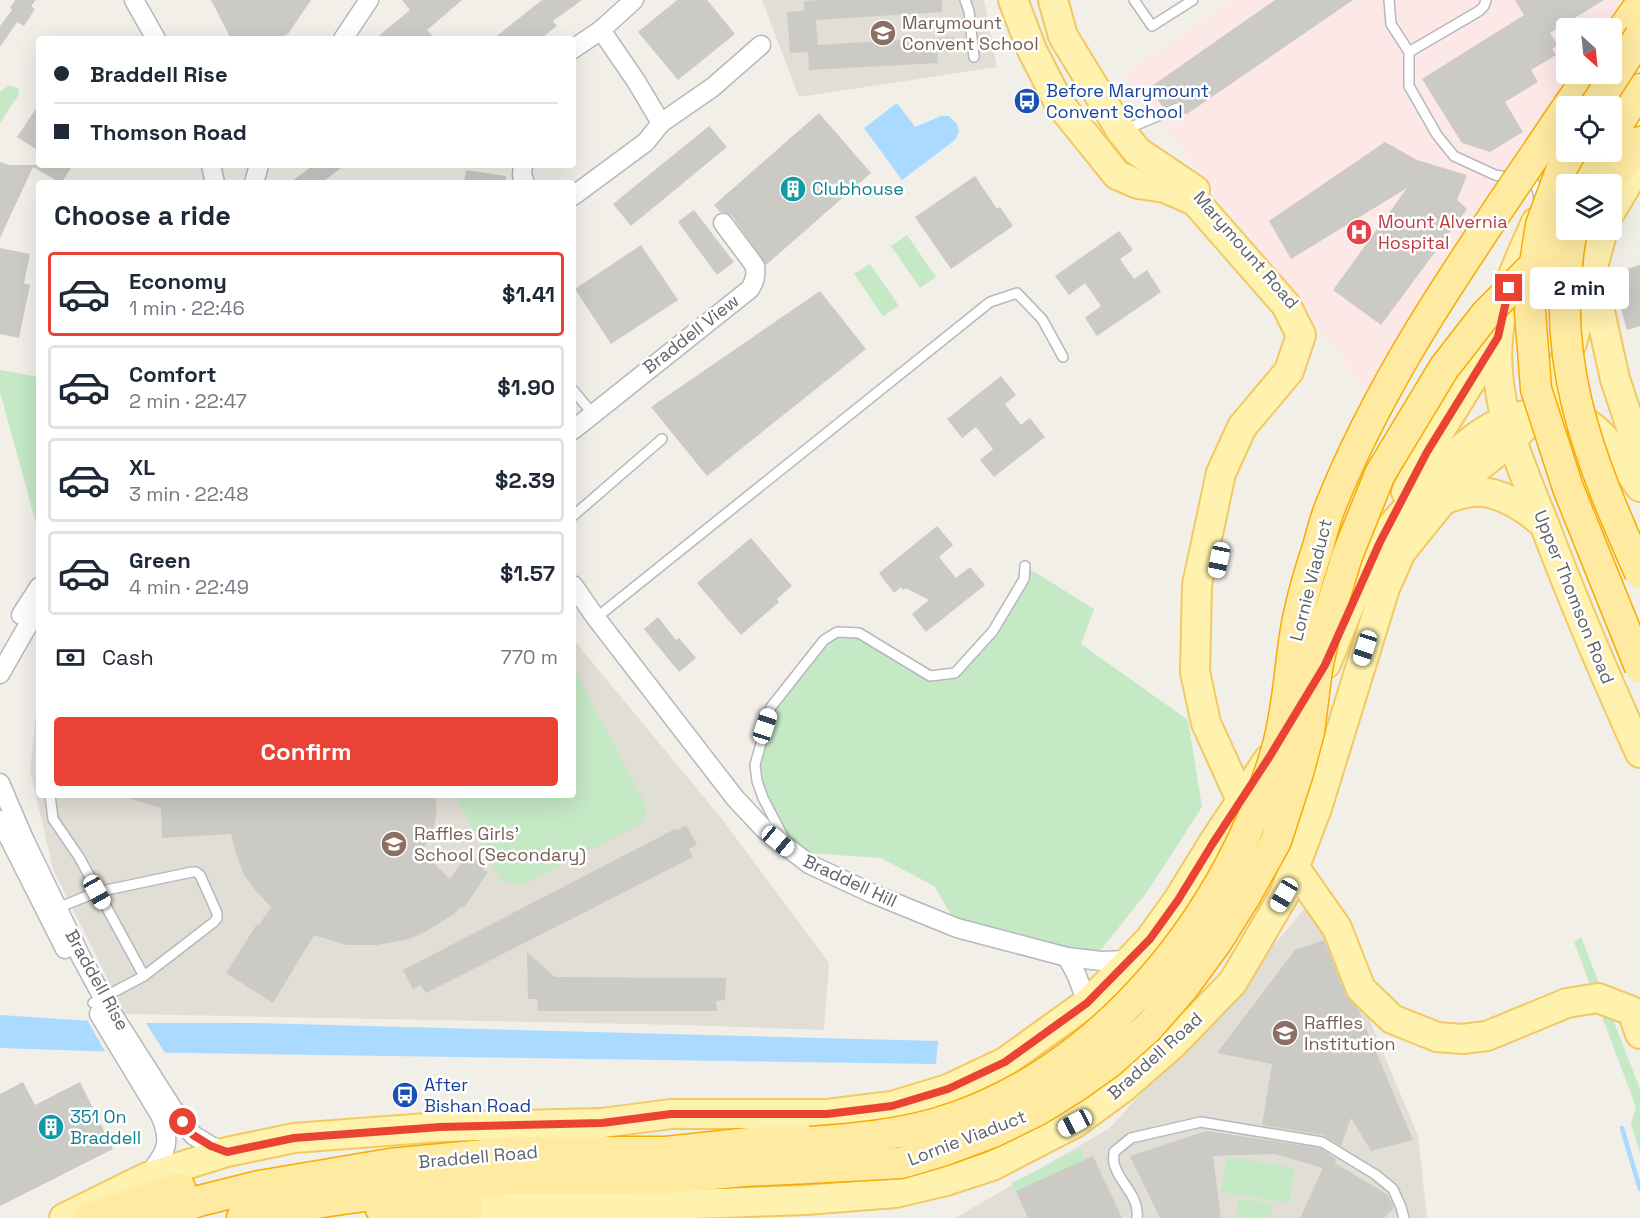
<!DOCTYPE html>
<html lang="en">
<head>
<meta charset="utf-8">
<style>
  :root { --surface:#fff; --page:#f6f6f7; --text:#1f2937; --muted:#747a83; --line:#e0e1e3; --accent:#ea4335 }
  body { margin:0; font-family:"Space Grotesk",sans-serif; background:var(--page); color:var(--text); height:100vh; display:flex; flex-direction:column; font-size:22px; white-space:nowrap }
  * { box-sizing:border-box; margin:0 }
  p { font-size:20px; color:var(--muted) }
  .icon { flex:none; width:33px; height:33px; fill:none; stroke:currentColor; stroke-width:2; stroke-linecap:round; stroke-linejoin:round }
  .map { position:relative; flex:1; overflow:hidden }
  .side { position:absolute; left:36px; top:180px; width:540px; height:618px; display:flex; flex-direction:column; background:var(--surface); border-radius:6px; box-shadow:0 6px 24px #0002 }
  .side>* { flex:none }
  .guide { position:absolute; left:36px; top:36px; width:540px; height:132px; border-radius:6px; box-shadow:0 6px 24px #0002; display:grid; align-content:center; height:132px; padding:0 18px; background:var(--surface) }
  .needle { width:39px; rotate:153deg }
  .controls { position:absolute; left:1556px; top:18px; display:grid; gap:12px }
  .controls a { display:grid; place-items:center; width:66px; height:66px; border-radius:6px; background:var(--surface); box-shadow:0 6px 24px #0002; font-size:30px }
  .end { position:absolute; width:27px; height:27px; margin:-14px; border:8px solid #ea4335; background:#fff; box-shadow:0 0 0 3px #fff }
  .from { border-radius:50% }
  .bubble { position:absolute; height:42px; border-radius:6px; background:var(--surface); box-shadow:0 6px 24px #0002; font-size:20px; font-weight:700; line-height:42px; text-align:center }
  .car { position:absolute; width:18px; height:36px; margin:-18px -9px; border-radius:8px; box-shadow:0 0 4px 2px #0007; background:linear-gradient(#fff 24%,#345 0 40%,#fff 0 76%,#345 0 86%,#fff 0) }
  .guide b { display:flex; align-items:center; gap:21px; height:57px; font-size:22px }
  .guide b+b { border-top:2px solid var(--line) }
  .guide i { width:15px; height:15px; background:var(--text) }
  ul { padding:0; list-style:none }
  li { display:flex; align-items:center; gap:18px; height:84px; margin:0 12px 9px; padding:0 6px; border:3px solid var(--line); border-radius:6px }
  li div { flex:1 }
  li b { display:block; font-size:22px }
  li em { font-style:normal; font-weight:700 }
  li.on { border-color:var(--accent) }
  li>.icon { width:54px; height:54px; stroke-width:1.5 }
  h2 { padding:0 18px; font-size:27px; line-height:72px }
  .pay { display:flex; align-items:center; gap:15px; height:66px; padding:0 18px; font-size:22px }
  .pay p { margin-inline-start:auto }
  .primary-button { display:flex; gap:12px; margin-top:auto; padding:12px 18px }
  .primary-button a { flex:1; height:69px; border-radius:6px; background:var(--accent); color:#fff; font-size:24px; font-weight:700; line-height:69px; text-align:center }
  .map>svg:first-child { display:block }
  .education { fill:#e1ded6 }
  .medical { fill:#fce8e6 }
  .green { fill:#c5e8c5 }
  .water { fill:#aadaff }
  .pier { fill:#f1efe8 }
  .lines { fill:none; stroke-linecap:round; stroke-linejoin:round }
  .stream { stroke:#aadaff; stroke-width:4.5 }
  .building { fill:#cccac5 }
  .service-casing { stroke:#b5b8bc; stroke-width:12 }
  .minor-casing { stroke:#b5b8bc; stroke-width:21 }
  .primary-casing { stroke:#f2c960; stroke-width:32 }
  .trunk-casing { stroke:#f9ab00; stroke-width:33 }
  .service { stroke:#fff; stroke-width:9 }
  .minor { stroke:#fff; stroke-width:18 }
  .primary { stroke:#fff2af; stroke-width:28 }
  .trunk { stroke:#feeaa1; stroke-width:30 }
  .trunk-bridge-casing { stroke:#f9ab00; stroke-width:33; stroke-linecap:butt }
  .trunk-bridge { stroke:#feeaa1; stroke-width:30 }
  .route { stroke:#ea4335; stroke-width:8 }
  .labels { text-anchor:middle; stroke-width:5; stroke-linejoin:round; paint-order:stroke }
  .education-label { font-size:18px; fill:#785e54; stroke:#fff; text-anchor:start }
  .transit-label { font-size:18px; fill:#164399; stroke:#fff; text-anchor:start }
  .culture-label { font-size:18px; fill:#0d838f; stroke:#fff; text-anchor:start }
  .health-label { font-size:18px; fill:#be3a42; stroke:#fff; text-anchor:start }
  .street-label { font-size:18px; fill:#5f6368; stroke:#fff }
</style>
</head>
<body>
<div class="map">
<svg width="1640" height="1218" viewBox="0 0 1640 1218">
  <rect width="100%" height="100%" fill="#f1efe8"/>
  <g class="education">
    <polygon points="762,0 984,0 997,67 799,97"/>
    <polygon points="573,639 722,819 829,963 824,1030 684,1025 125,1014 53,869 30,771 39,688 39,795 573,795"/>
    <polygon points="1310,902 1333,932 1418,1136 1427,1218 955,1218 1110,1128 1279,939"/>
  </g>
  <polygon class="medical" points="1232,0 1628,0 1609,28 1566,28 1566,74 1579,74 1366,390 1124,74"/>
  <g class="green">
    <polygon points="10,85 18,89 19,94 0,123 0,91"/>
    <polygon points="907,235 936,277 920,288 891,246"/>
    <polygon points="870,264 899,306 883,316 854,274"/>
    <polygon points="0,370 39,377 39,527 36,523 0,392"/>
    <polygon points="1025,566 1094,609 1081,644 1188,720 1202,807 1147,892 1095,957 958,926 934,886 881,858 792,852 757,781 759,744 771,707 837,632 859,633 930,676 955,673 993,631"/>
    <polygon points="573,667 645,803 646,821 525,884 501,881 454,795 573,795"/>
    <polygon points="1581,937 1640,1089 1640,1153 1631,1124 1636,1107 1574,942"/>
    <polygon points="1080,1149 1115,1218 1029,1218 1011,1183"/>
    <polygon points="1227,1157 1295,1168 1289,1203 1221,1192"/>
    <polygon points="1239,1198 1273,1204 1271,1218 1236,1218"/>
  </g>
  <g class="water">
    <polygon points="897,103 915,127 941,116 949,116 957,124 959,132 955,140 902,180 864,128"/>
    <polygon points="0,1015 122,1023 253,1023 938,1041 936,1064 122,1052 0,1048"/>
  </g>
  <polygon class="pier" points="86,1018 144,1020 167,1056 107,1055"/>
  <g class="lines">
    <polyline class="stream" points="1622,1128 1640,1189"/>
  </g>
  <g class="building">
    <polygon points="15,0 36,0 31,6 35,9 24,26 17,22 0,47 0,26 12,10 10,8"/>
    <polygon points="211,0 311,0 288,34 277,39 231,39"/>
    <polygon points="402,0 462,0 427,30 435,39 375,39 410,10"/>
    <polygon points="542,0 582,0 553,21 557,26 540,39 493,39"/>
    <polygon points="677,0 707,0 735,34 678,80 638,32"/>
    <polygon points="821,0 942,0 942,12 816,20 818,45 954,37 954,51 937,52 938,63 809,70 808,52 790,53 787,12 804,11 804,1"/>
    <polygon points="1275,0 1353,0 1187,114 1181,113 1183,106 1178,101 1163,107 1149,88"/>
    <polygon points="1515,0 1604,0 1550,33 1558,45 1552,49 1556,55 1531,70 1538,82 1505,102 1523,132 1490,152 1462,143 1422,79 1524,15"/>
    <polygon points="39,104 39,151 17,137"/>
    <polygon points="819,113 871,173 766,265 732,216 727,213 720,212 714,205"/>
    <polygon points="709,126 727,147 631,226 613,204"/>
    <polygon points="1385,142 1417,160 1467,175 1457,200 1467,209 1381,325 1333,290 1407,188 1291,259 1269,221"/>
    <polygon points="0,162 9,165 73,165 61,183 33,167 0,238"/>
    <polygon points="314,165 345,165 321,183 289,183"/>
    <polygon points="466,170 506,176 506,183 464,183"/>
    <polygon points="975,176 997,209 1000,207 1013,226 951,269 915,217"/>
    <polygon points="694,210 734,262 717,275 678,222"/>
    <polygon points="1119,231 1133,250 1120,259 1134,279 1147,270 1161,292 1097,336 1085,318 1101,306 1085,283 1069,295 1055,276"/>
    <polygon points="641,245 678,300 611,344 575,289"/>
    <polygon points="0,248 30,254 24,283 30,285 19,338 0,334"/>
    <polygon points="1640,265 1640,326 1627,330 1611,274"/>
    <polygon points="820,291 866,349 707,476 651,407"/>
    <polygon points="1001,376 1016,395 1005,404 1021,425 1030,418 1045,437 994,477 980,460 993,449 976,427 962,438 947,419"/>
    <polygon points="937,526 953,545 939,557 956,578 970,567 985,585 926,632 912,614 929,600 906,588 903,590 901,587 894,593 879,573"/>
    <polygon points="751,538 792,586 777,599 779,602 741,635 697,583"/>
    <polygon points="658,617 676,640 679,638 696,658 679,672 644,629"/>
    <polygon points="128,795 435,795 437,811 433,830 422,852 450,879 467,854 486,865 483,870 488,872 464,908 462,906 454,914 425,932 409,939 377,945 346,945 314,935 273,1003 226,973 257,924 259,925 271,907 256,891 244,875 237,857 231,834 162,838 161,808 128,798"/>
    <polygon points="686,825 697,845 689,849 693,857 426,993 421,985 413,989 403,970 675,829 677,830"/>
    <polygon points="1324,940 1346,995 1358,1009 1413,1140 1371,1151 1351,1118 1341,1146 1323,1135 1262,1125 1272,1064 1217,1053 1295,950"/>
    <polygon points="527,952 555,977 726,978 725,1000 716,1001 717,1011 538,1011 537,999 528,999"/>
    <polygon points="23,1082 35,1105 80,1082 113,1149 0,1206 0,1094"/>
    <polygon points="1206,1131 1320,1148 1336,1159 1335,1163 1388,1195 1394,1208 1384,1218 1300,1218 1323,1168 1275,1154 1213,1156 1221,1218 1160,1218 1130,1156"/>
    <polygon points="1093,1156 1122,1218 1028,1218 1016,1191"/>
  </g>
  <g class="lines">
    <defs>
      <g id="service">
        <polyline points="965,0 969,11 974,57"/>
        <polyline points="1134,0 1152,26 1193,0"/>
        <polyline points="1389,0 1391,24 1409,52 1409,86 1437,135 1454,156 1495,175 1514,178"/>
        <polyline points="1409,52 1479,11 1484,6 1486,0"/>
        <polyline points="1124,130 1177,108"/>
        <path d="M1527 177C1537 183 1539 192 1539 203"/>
        <polyline points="573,390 593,414"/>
        <polyline points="573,516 662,439"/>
        <polyline points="596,618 990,302 1017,293 1042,319 1063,357"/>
        <polyline points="50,795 53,819 79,857 144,976"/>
        <polyline points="785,840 763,798 757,781 755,765 771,707 824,640 837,632 859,633 930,676 955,673 993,631 1024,579 1025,566"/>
        <polyline points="55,909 97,892 192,872 196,872 200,875 217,913 217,918 214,922 144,976 93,1003"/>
        <path d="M1137 1218C1140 1195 1117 1181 1114 1163 1113 1159 1114 1156 1114 1152L1131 1138 1201 1122 1322 1142 1376 1175 1393 1189 1401 1207 1404 1218"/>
      </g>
      <g id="minor">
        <polyline points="134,0 156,39"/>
        <polyline points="343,39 369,0"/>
        <polyline points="573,49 601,30 634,0"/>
        <polyline points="661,123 713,87 761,45"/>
        <polyline points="211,165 215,183"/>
        <polyline points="523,165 522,175 525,183"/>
        <polyline points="254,183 259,165"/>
        <polyline points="573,196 646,142 661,123 636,81 601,30"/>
        <path d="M573 430 750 289C755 281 756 276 755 266L723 223"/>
        <polyline points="573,585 596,618 735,798 764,829 809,864 871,893 957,928 1067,957 1101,961 1130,960"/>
        <polyline points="21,615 39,587"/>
        <polyline points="0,674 39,606"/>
        <polyline points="0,783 24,839 81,957 108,1007 173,1109 193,1135 211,1146 227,1152"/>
        <polyline points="0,820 65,949"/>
        <polyline points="1067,957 1077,976 1087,1003"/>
        <path d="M99 1014 160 1115C173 1144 165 1153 147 1177"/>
      </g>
      <g id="primary">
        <polyline points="1013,0 1032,50 1059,103 1117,175 1138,184 1165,188 1195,201 1286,305 1301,335 1289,371 1242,427 1221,473 1197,585 1195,672 1206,723 1241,800 1251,812"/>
        <polyline points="1053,0 1063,36 1121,131 1137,151 1195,190"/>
        <polyline points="1611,211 1640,163"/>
        <path d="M1536 222C1520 258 1501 297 1498 338 1492 406 1521 465 1545 526 1574 603 1606 678 1640 753"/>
        <polyline points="1593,280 1615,379 1640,454"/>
        <polyline points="1406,492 1427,452 1498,337"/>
        <path d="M1443 500C1452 497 1462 493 1471 492 1498 489 1524 507 1544 524"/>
        <path d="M1326 664C1343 624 1357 581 1379 543 1388 528 1402 515 1414 501 1448 460 1489 409 1549 414 1562 415 1576 417 1588 424 1610 439 1625 466 1640 487"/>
        <polyline points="1286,855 1337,928 1361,989 1392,1019 1437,1037 1462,1039 1487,1036 1567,1003 1598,998 1632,1011 1640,1034"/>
        <polyline points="445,1210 468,1208 603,1207 806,1200 895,1193 946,1181 992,1166 1075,1123 1124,1087 1172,1045 1233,982 1284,895 1317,808 1385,588 1401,552 1443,500 1477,468 1512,440 1537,413 1557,378 1572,343 1603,230"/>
        <polyline points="64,1218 147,1177 227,1152 294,1138 440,1127 602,1123 671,1114 827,1114 892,1106 948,1089 1005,1062 1087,1003 1109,982 1150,939 1178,900 1213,843 1268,760"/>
      </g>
      <g id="trunk">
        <polyline points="1611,46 1640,5"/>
        <polyline points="1568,106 1591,74"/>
        <polyline points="1611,135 1640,89"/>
        <polyline points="1588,184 1603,152"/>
        <polyline points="1607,184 1640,142"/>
        <polyline points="381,1209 468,1208"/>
        <polyline points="89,1218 180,1188"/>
        <polyline points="152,1218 199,1201 259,1186 390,1164 517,1152 666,1152 759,1142 810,1142"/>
        <polyline points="242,1218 268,1211 329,1201 465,1182 520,1179 669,1178 744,1171 808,1168"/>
      </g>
    </defs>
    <use href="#service" class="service-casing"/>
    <use href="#minor" class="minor-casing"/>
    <use href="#primary" class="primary-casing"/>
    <use href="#trunk" class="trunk-casing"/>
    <use href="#service" class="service"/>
    <use href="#minor" class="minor"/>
    <use href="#primary" class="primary"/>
    <use href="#trunk" class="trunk"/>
    <defs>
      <g id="trunk-bridge">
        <polyline points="1595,106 1640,36"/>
        <polyline points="1571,152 1562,168 1541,225 1536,257 1530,311 1536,389 1568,488 1640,667"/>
        <path d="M1572 230C1547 357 1589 458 1640 573"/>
        <path d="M810 1142C853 1139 897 1135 938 1123 1105 1074 1234 907 1278 745 1287 712 1289 677 1294 643 1298 611 1307 580 1317 550 1321 537 1324 523 1329 510 1386 365 1480 238 1566 109"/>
        <polyline points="808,1168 901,1163 945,1150 993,1132 1038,1110 1075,1087 1110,1062 1149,1027 1183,988 1216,943 1246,895 1276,841 1298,773 1309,732 1317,669 1327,622 1347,556 1380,474 1444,368 1486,314 1569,230"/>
      </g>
    </defs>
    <use href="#trunk-bridge" class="trunk-bridge-casing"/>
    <use href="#trunk-bridge" class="trunk-bridge"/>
  </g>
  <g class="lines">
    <polyline class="route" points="183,1122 193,1135 211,1146 227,1152 294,1138 440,1127 602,1123 671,1114 827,1114 892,1106 948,1089 1005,1062 1087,1003 1150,939 1178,900 1213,843 1270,756 1325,665 1380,542 1427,452 1498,337 1509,288"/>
  </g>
  <defs>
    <symbol id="school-disc" viewBox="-11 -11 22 22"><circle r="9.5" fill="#8d6e63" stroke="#fff"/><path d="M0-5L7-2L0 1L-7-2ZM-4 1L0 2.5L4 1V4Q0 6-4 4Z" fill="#fff"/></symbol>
    <symbol id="bus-disc" viewBox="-11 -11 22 22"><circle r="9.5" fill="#1a4fb4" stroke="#fff"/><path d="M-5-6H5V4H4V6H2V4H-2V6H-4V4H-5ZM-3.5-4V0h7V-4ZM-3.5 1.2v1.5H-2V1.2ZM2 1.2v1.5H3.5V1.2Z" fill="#fff"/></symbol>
    <symbol id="building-disc" viewBox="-11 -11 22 22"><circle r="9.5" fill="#0f9aa8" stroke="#fff"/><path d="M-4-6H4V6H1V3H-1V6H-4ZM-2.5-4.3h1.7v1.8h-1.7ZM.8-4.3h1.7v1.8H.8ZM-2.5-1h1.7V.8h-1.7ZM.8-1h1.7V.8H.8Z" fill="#fff"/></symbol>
    <symbol id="hospital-disc" viewBox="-11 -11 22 22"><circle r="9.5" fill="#e0444e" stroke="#fff"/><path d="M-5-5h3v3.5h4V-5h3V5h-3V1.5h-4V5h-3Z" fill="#fff"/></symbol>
    <symbol id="university-disc" viewBox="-11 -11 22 22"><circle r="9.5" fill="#8d6e63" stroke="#fff"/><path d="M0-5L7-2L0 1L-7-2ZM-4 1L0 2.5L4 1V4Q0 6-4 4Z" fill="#fff"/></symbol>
  </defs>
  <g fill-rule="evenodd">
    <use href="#school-disc" x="868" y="18" width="30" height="30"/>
    <use href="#bus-disc" x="1012" y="86" width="30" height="30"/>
    <use href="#building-disc" x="778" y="174" width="30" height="30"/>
    <use href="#hospital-disc" x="1344" y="217" width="30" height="30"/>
    <use href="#school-disc" x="379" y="829" width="30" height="30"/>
    <use href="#university-disc" x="1270" y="1018" width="30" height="30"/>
    <use href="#bus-disc" x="390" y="1080" width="30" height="30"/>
    <use href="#building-disc" x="36" y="1112" width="30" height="30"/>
  </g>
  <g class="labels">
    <g class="education-label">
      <text x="902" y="29">Marymount<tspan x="902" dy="21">Convent School</tspan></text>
      <text x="414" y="840">Raffles Girls'<tspan x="414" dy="21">School (Secondary)</tspan></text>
      <text x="1304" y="1029">Raffles<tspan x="1304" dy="21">Institution</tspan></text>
    </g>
    <g class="transit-label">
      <text x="1046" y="97">Before Marymount<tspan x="1046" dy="21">Convent School</tspan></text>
      <text x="424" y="1091">After<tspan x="424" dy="21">Bishan Road</tspan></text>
    </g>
    <g class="culture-label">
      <text x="812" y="195">Clubhouse</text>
      <text x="70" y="1123">351 On<tspan x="70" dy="21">Braddell</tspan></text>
    </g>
    <g class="health-label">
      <text x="1378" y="228">Mount Alvernia<tspan x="1378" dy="21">Hospital</tspan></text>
    </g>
    <g class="street-label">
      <text transform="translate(1246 250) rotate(49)" y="6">Marymount Road</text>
      <text transform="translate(691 334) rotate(-38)" y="6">Braddell View</text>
      <text transform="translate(1311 580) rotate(-76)" y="6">Lornie Viaduct</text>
      <text transform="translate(1574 597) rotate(68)" y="6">Upper Thomson Road</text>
      <text transform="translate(850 881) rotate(25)" y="6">Braddell Hill</text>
      <text transform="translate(97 980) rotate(61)" y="6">Braddell Rise</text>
      <text transform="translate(1155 1056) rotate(-42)" y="6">Braddell Road</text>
      <text transform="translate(967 1138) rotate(-21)" y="6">Lornie Viaduct</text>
      <text transform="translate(478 1157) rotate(-5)" y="6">Braddell Road</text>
    </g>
  </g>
</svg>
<div class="controls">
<a><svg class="needle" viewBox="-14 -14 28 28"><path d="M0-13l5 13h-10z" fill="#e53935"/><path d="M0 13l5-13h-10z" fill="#747a83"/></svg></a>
<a><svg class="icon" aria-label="locate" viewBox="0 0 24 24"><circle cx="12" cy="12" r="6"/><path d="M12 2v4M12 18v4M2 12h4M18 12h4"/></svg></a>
<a><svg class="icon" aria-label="layers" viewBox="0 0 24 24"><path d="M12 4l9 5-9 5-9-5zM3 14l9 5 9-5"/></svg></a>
</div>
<i class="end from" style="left:183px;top:1122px"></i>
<i class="end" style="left:1509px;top:288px"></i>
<div class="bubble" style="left:1530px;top:267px;width:99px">2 min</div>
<i class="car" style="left:1219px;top:560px;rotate:192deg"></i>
<i class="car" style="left:1365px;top:648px;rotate:198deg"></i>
<i class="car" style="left:765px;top:726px;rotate:18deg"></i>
<i class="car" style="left:778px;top:841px;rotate:130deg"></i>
<i class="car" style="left:97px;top:892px;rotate:151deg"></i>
<i class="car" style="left:1284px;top:895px;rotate:210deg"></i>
<i class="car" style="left:1075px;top:1123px;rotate:242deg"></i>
<div class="guide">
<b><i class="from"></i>Braddell Rise</b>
<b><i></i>Thomson Road</b>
</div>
<section class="side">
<h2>Choose a ride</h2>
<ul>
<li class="on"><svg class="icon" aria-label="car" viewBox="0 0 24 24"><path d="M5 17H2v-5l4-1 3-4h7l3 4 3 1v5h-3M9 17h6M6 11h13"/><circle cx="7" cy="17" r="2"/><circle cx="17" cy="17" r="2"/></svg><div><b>Economy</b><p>1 min · 22:46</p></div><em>$1.41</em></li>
<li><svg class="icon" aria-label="car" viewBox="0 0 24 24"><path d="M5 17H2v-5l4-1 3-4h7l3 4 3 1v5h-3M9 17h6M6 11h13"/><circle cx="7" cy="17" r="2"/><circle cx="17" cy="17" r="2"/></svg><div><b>Comfort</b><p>2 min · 22:47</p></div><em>$1.90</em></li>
<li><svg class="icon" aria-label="car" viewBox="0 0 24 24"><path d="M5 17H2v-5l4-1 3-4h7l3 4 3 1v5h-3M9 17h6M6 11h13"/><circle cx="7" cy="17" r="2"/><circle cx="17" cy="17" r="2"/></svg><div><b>XL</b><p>3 min · 22:48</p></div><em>$2.39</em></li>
<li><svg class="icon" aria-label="car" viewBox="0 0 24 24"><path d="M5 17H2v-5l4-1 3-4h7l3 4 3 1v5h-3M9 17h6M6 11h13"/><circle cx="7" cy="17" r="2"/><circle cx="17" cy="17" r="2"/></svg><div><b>Green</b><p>4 min · 22:49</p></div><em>$1.57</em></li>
</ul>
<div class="pay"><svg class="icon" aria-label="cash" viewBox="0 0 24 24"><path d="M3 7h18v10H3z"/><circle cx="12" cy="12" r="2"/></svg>Cash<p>770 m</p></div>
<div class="primary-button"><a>Confirm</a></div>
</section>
</div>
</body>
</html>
